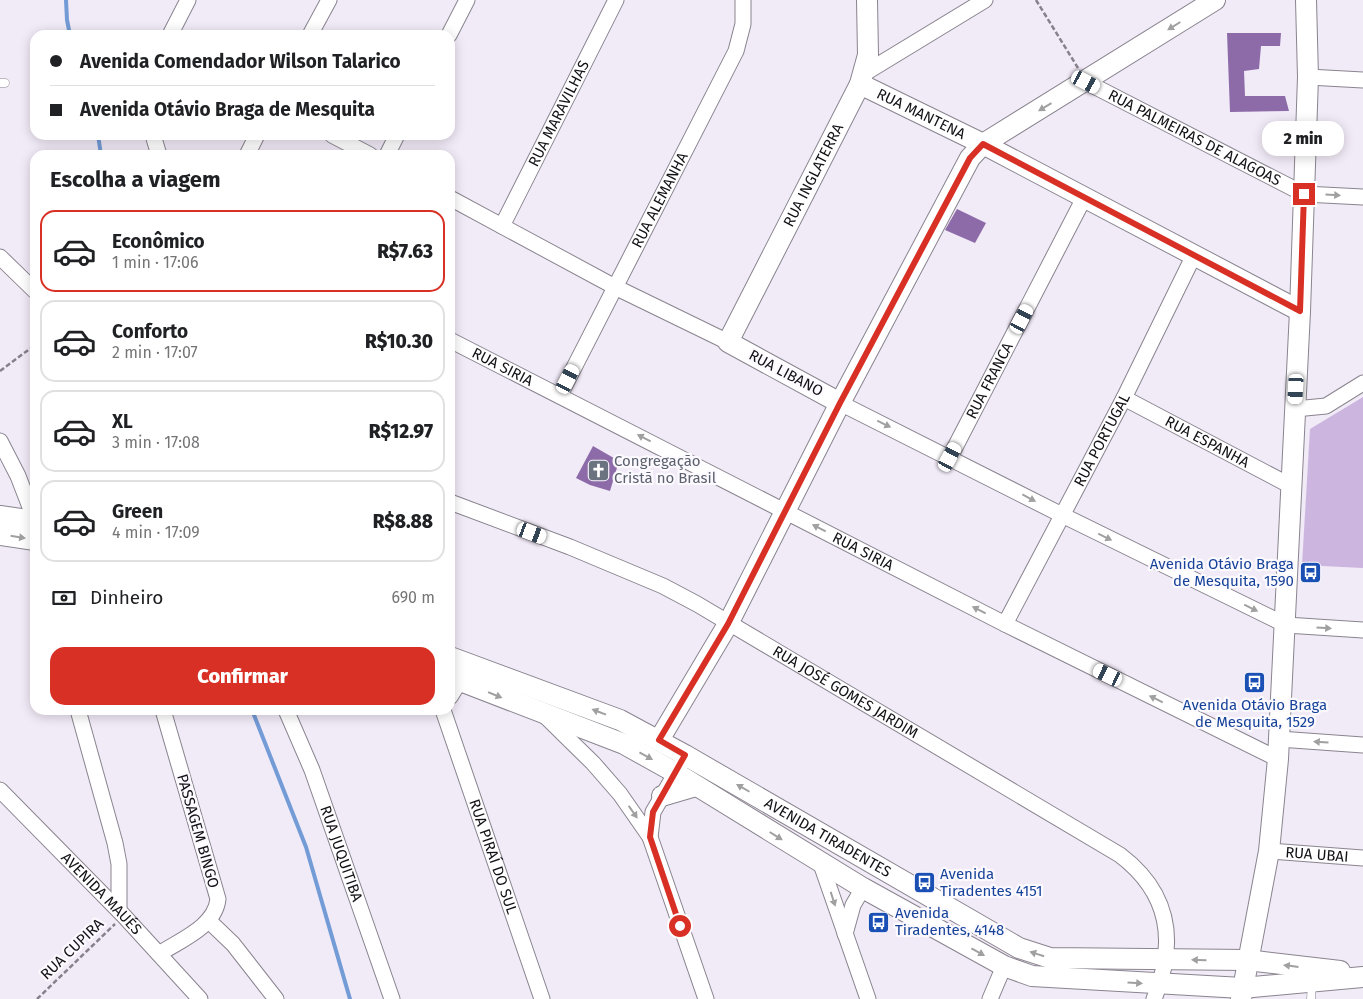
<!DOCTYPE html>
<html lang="pt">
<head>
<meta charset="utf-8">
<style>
  :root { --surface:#fff; --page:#f2f2f2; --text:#202124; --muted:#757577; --line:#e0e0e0; --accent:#d93025 }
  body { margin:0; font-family:"Fira Sans",sans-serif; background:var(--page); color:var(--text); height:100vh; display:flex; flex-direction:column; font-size:19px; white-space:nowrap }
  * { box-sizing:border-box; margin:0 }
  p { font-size:16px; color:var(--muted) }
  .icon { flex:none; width:28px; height:28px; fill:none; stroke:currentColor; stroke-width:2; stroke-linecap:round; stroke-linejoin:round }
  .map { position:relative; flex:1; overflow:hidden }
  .details { position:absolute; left:30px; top:150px; width:425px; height:565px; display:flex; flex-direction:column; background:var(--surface); border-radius:15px; box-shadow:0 2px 12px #0003 }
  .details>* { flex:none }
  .top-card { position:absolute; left:30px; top:30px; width:425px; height:110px; border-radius:15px; box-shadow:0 2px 12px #0003; display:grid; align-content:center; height:110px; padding:0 20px; background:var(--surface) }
  .end { position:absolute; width:22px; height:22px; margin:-11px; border:6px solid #d93025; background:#fff; box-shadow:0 0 0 2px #fff }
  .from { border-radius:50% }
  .bubble { position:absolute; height:35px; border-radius:15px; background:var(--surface); box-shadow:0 2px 12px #0003; font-size:16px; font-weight:800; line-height:35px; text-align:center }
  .car { position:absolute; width:15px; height:30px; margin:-15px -8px; border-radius:6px; box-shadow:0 0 4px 1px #0007; background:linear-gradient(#fff 24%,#345 0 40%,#fff 0 76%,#345 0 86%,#fff 0) }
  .top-card b { display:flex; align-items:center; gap:18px; height:48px; font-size:19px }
  .top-card b+b { border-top:1px solid var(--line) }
  .top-card i { width:12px; height:12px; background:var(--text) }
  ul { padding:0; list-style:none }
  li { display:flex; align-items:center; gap:15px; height:82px; margin:0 10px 8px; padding:0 10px; border:2px solid var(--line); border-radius:15px }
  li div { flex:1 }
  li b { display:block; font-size:19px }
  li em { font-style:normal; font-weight:800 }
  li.current { border-color:var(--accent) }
  li>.icon { width:45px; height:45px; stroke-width:1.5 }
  h2 { padding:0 20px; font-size:22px; line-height:60px }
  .pay { display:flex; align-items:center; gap:12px; height:55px; padding:0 20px; font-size:19px }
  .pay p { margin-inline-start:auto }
  .button { display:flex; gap:10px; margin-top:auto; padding:10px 20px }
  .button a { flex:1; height:58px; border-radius:15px; background:var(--accent); color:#fff; font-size:20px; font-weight:800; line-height:58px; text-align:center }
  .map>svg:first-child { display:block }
  .green { fill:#ccb5df }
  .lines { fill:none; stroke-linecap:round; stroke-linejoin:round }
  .stream { stroke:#739bd6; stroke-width:4 }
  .building { fill:#8d6ba8 }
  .lane-casing { stroke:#8a848f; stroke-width:9 }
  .street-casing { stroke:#8a848f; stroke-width:17 }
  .secondary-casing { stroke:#8a848f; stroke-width:22 }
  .path { stroke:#86818a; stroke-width:2.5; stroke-dasharray:5 2.5; stroke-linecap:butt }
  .lane { stroke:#fff; stroke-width:8 }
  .street { stroke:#fff; stroke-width:15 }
  .secondary { stroke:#fff; stroke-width:20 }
  .oneway { fill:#a1a0a1 }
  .route { stroke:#d93025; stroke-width:6 }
  .labels { text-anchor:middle; stroke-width:4.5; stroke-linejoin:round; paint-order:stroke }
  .street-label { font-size:15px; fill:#131115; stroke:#fcf9ff }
  .worship-label { font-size:15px; fill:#5b616d; stroke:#fcf9ff; text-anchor:start }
  .transit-label { font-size:15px; fill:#164399; stroke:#fcf9ff; text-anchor:start }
</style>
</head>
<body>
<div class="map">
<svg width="1363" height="999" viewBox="0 0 1363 999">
  <rect width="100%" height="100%" fill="#f1eaf7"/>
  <polygon class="green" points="1363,397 1363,568 1302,565 1310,429"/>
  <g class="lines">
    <g class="stream">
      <polyline points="66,0 67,20 70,35"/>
      <polyline points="98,135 101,155"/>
      <polyline points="252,710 306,847 350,999"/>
    </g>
  </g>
  <g class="building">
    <polygon points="1227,33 1281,33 1280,46 1261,46 1259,69 1244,71 1245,96 1285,96 1289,111 1230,112"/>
    <polygon points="957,209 986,223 975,243 945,230"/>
    <polygon points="593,446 619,461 610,491 590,485 576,478"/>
  </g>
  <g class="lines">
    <defs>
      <g id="lane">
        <polyline points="0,83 5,83"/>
        <polyline points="1311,999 1312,983"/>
      </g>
      <g id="street">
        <polyline points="170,35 188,0"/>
        <polyline points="310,35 329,0"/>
        <polyline points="449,35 467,0"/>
        <polyline points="865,73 985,0"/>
        <polyline points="1308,77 1363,80"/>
        <path id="s1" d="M1086 82 1304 194 1363 197"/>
        <polyline points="153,135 159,155"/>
        <polyline points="332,135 370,155"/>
        <polyline points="247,155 257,135"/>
        <polyline points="387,155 397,135"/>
        <polyline points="450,198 615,287 728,342"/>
        <path id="s2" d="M502 226 616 0"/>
        <polyline points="0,257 35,291"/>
        <path id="s3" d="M450 340 1005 624 1278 759"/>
        <path id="s4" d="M560 395 736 51 743 24V0"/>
        <path id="s5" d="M1124 398 1291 486"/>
        <polyline points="840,403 1062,515 1286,625 1363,630"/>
        <polyline points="1295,409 1326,406 1363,383"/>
        <polyline points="0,441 18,476 35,520"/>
        <path id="s6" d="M950 457 1084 198"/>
        <path id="s7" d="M450 502 570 547 663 586 697 604 1120 855C1170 893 1177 942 1154 999"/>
        <path id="s8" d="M1005 624 1124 398 1194 255"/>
        <polyline points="450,697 460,681"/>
        <polyline points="78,710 115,843 119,864 119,910"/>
        <path id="s9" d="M286 710 312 770 392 999"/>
        <path id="s10" d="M443 710 542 999"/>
        <polyline points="544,715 593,763 620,794 650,837 706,999"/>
        <polyline points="1279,739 1363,745"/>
        <path id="s11" d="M0 790 124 916 200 999"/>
        <polyline points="650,837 653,812 681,764"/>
        <path id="s12" d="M1269 851 1363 858"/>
        <polyline points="821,864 868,999"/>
        <polyline points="209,921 233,944 276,999"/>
        <polyline points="845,934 853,905 863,888"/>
        <path d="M159 954C180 940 215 927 218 899L163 710"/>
        <polyline points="990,999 1004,966"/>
      </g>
      <g id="secondary">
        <path id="s13" d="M860 84 983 144 1300 311"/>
        <path id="s14" d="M840 403 728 342 860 84 868 55 867 0"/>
        <polyline points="0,516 35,521"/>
        <polyline points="0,535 35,540"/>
        <path id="s15" d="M450 657 620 720 685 755 1019 948 1050 958 1247 960 1340 971"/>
        <polyline points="450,677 624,744 676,773 863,888 1004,966 1032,976 1242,988 1363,977"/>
        <polyline points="659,740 728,624 840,403 970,158 983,144 1215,0"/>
        <polyline points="662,796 696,786"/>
        <polyline points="1241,999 1269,851 1278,759 1300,311 1308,77 1306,0"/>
      </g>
    </defs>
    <use href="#lane" class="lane-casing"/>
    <use href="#street" class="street-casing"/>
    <use href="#secondary" class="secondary-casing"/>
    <g class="path">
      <polyline points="1036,0 1078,68"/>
      <polyline points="0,371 35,345"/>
      <polyline points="37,999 115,924"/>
    </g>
    <use href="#lane" class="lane"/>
    <use href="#street" class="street"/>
    <use href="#secondary" class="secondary"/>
  </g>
  <defs><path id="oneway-solid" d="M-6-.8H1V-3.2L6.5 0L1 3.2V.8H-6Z" transform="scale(1.25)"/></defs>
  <g class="oneway">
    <use href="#oneway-solid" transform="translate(1174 26) rotate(148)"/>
    <use href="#oneway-solid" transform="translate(1045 107) rotate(149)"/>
    <use href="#oneway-solid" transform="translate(1333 195) rotate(3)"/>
    <use href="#oneway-solid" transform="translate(884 424) rotate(26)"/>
    <use href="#oneway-solid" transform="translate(644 438) rotate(-153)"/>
    <use href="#oneway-solid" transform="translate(1029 498) rotate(28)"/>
    <use href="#oneway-solid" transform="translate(819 528) rotate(-153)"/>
    <use href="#oneway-solid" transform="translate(18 537) rotate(9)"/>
    <use href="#oneway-solid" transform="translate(1105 537) rotate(26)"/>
    <use href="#oneway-solid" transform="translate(1251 608) rotate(26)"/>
    <use href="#oneway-solid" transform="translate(979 610) rotate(-153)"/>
    <use href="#oneway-solid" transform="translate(1324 628) rotate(4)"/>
    <use href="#oneway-solid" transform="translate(495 695) rotate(22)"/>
    <use href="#oneway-solid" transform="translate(1156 699) rotate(-154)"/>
    <use href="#oneway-solid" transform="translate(599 712) rotate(-159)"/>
    <use href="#oneway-solid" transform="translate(1321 742) rotate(-176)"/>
    <use href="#oneway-solid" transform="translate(646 756) rotate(29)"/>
    <use href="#oneway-solid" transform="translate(743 788) rotate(-150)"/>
    <use href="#oneway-solid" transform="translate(633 812) rotate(55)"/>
    <use href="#oneway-solid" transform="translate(776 836) rotate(32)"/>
    <use href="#oneway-solid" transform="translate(833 899) rotate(72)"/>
    <use href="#oneway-solid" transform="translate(978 952) rotate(29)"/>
    <use href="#oneway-solid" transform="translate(1037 954) rotate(-162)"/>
    <use href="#oneway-solid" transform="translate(1199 960) rotate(-179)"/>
    <use href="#oneway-solid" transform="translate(1291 966) rotate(-173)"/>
    <use href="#oneway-solid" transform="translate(1135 983) rotate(4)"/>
  </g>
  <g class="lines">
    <polyline class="route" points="680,926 650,837 653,812 685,755 659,740 728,624 840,403 970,158 983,144 1300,311 1304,194"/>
  </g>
  <defs>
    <symbol id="church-square" viewBox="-11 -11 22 22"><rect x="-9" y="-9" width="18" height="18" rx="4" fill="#6b7280" stroke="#fcf9ff"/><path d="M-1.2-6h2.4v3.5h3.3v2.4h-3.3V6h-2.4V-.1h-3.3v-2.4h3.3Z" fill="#fff"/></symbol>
    <symbol id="bus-square" viewBox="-11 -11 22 22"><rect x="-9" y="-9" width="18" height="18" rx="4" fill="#1a4fb4" stroke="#fcf9ff"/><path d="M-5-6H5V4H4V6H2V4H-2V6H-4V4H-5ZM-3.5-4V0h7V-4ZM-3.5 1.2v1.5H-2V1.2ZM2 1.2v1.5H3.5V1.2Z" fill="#fff"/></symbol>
  </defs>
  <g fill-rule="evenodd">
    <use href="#church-square" x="586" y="458" width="25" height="25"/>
    <use href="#bus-square" x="1298" y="560" width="25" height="25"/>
    <use href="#bus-square" x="1242" y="670" width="25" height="25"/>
    <use href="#bus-square" x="912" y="870" width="25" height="25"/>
    <use href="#bus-square" x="866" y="910" width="25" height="25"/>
  </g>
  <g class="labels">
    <g class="street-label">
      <text dy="5" stroke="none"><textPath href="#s2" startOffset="126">RUA MARAVILHAS</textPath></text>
      <text dy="5" stroke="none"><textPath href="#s13" startOffset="68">RUA MANTENA</textPath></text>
      <text dy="5" stroke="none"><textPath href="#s1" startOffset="122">RUA PALMEIRAS DE ALAGOAS</textPath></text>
      <text dy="5" stroke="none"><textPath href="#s14" startOffset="315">RUA INGLATERRA</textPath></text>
      <text dy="5" stroke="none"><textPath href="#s4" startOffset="219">RUA ALEMANHA</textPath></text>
      <text dy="5" stroke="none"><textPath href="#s3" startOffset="59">RUA SIRIA</textPath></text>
      <text transform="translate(786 373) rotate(28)" y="5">RUA LIBANO</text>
      <text dy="5" stroke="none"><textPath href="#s6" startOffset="86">RUA FRANCA</textPath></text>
      <text dy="5" stroke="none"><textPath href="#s8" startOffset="208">RUA PORTUGAL</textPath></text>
      <text dy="5" stroke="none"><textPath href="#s5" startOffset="94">RUA ESPANHA</textPath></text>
      <text dy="5" stroke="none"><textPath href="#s3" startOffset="464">RUA SIRIA</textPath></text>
      <text dy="5" stroke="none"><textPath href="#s7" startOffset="440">RUA JOSÉ GOMES JARDIM</textPath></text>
      <text transform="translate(198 831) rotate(74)" y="5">PASSAGEM BINGO</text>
      <text dy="5" stroke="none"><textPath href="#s15" startOffset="420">AVENIDA TIRADENTES</textPath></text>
      <text dy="5" stroke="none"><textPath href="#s9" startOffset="154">RUA JUQUITIBA</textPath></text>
      <text dy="5" stroke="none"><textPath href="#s12" startOffset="48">RUA UBAI</textPath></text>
      <text dy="5" stroke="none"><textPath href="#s10" startOffset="155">RUA PIRAÍ DO SUL</textPath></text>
      <text dy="5" stroke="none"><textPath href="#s11" startOffset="145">AVENIDA MAUÉS</textPath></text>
      <text transform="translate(72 949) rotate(-44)" y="5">RUA CUPIRA</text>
    </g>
    <g class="worship-label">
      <text x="614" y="466">Congregação<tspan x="614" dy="17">Cristã no Brasil</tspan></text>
    </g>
    <g class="transit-label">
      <text x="1294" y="569" text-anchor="end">Avenida Otávio Braga<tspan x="1294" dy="17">de Mesquita, 1590</tspan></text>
      <text x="1255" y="710" text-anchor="middle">Avenida Otávio Braga<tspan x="1255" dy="17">de Mesquita, 1529</tspan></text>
      <text x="940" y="879">Avenida<tspan x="940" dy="17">Tiradentes 4151</tspan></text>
      <text x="895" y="918">Avenida<tspan x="895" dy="17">Tiradentes, 4148</tspan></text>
    </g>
  </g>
</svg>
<i class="end from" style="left:680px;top:926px"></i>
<i class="end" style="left:1304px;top:194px"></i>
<div class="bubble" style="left:1262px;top:121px;width:82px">2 min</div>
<i class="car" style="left:1086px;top:82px;rotate:118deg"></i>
<i class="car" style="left:1022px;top:319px;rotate:28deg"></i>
<i class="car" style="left:568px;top:379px;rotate:27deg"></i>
<i class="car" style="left:1296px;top:389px;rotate:183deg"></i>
<i class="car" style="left:950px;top:457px;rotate:28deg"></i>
<i class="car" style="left:532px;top:533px;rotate:111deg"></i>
<i class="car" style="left:1108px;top:675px;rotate:296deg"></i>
<div class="top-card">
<b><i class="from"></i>Avenida Comendador Wilson Talarico</b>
<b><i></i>Avenida Otávio Braga de Mesquita</b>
</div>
<section class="details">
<h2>Escolha a viagem</h2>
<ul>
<li class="current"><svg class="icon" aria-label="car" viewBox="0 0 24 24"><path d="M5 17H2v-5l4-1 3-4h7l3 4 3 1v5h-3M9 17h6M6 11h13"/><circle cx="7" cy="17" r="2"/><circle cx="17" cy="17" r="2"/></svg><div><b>Econômico</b><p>1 min · 17:06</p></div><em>R$7.63</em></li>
<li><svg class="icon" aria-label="car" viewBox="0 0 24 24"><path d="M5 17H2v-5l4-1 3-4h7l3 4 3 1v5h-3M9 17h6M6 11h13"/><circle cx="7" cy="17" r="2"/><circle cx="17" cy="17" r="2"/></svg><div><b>Conforto</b><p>2 min · 17:07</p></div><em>R$10.30</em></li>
<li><svg class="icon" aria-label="car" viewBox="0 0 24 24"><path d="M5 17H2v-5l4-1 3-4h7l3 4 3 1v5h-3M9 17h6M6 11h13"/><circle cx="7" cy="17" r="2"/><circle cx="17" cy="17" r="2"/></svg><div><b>XL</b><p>3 min · 17:08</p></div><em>R$12.97</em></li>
<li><svg class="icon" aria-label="car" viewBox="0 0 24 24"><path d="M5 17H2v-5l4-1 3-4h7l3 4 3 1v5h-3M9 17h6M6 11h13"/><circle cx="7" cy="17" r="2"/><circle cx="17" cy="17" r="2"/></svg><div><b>Green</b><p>4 min · 17:09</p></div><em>R$8.88</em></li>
</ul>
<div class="pay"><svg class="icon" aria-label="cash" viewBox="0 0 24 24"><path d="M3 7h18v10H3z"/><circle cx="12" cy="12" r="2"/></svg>Dinheiro<p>690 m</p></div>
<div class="button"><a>Confirmar</a></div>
</section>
</div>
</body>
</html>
